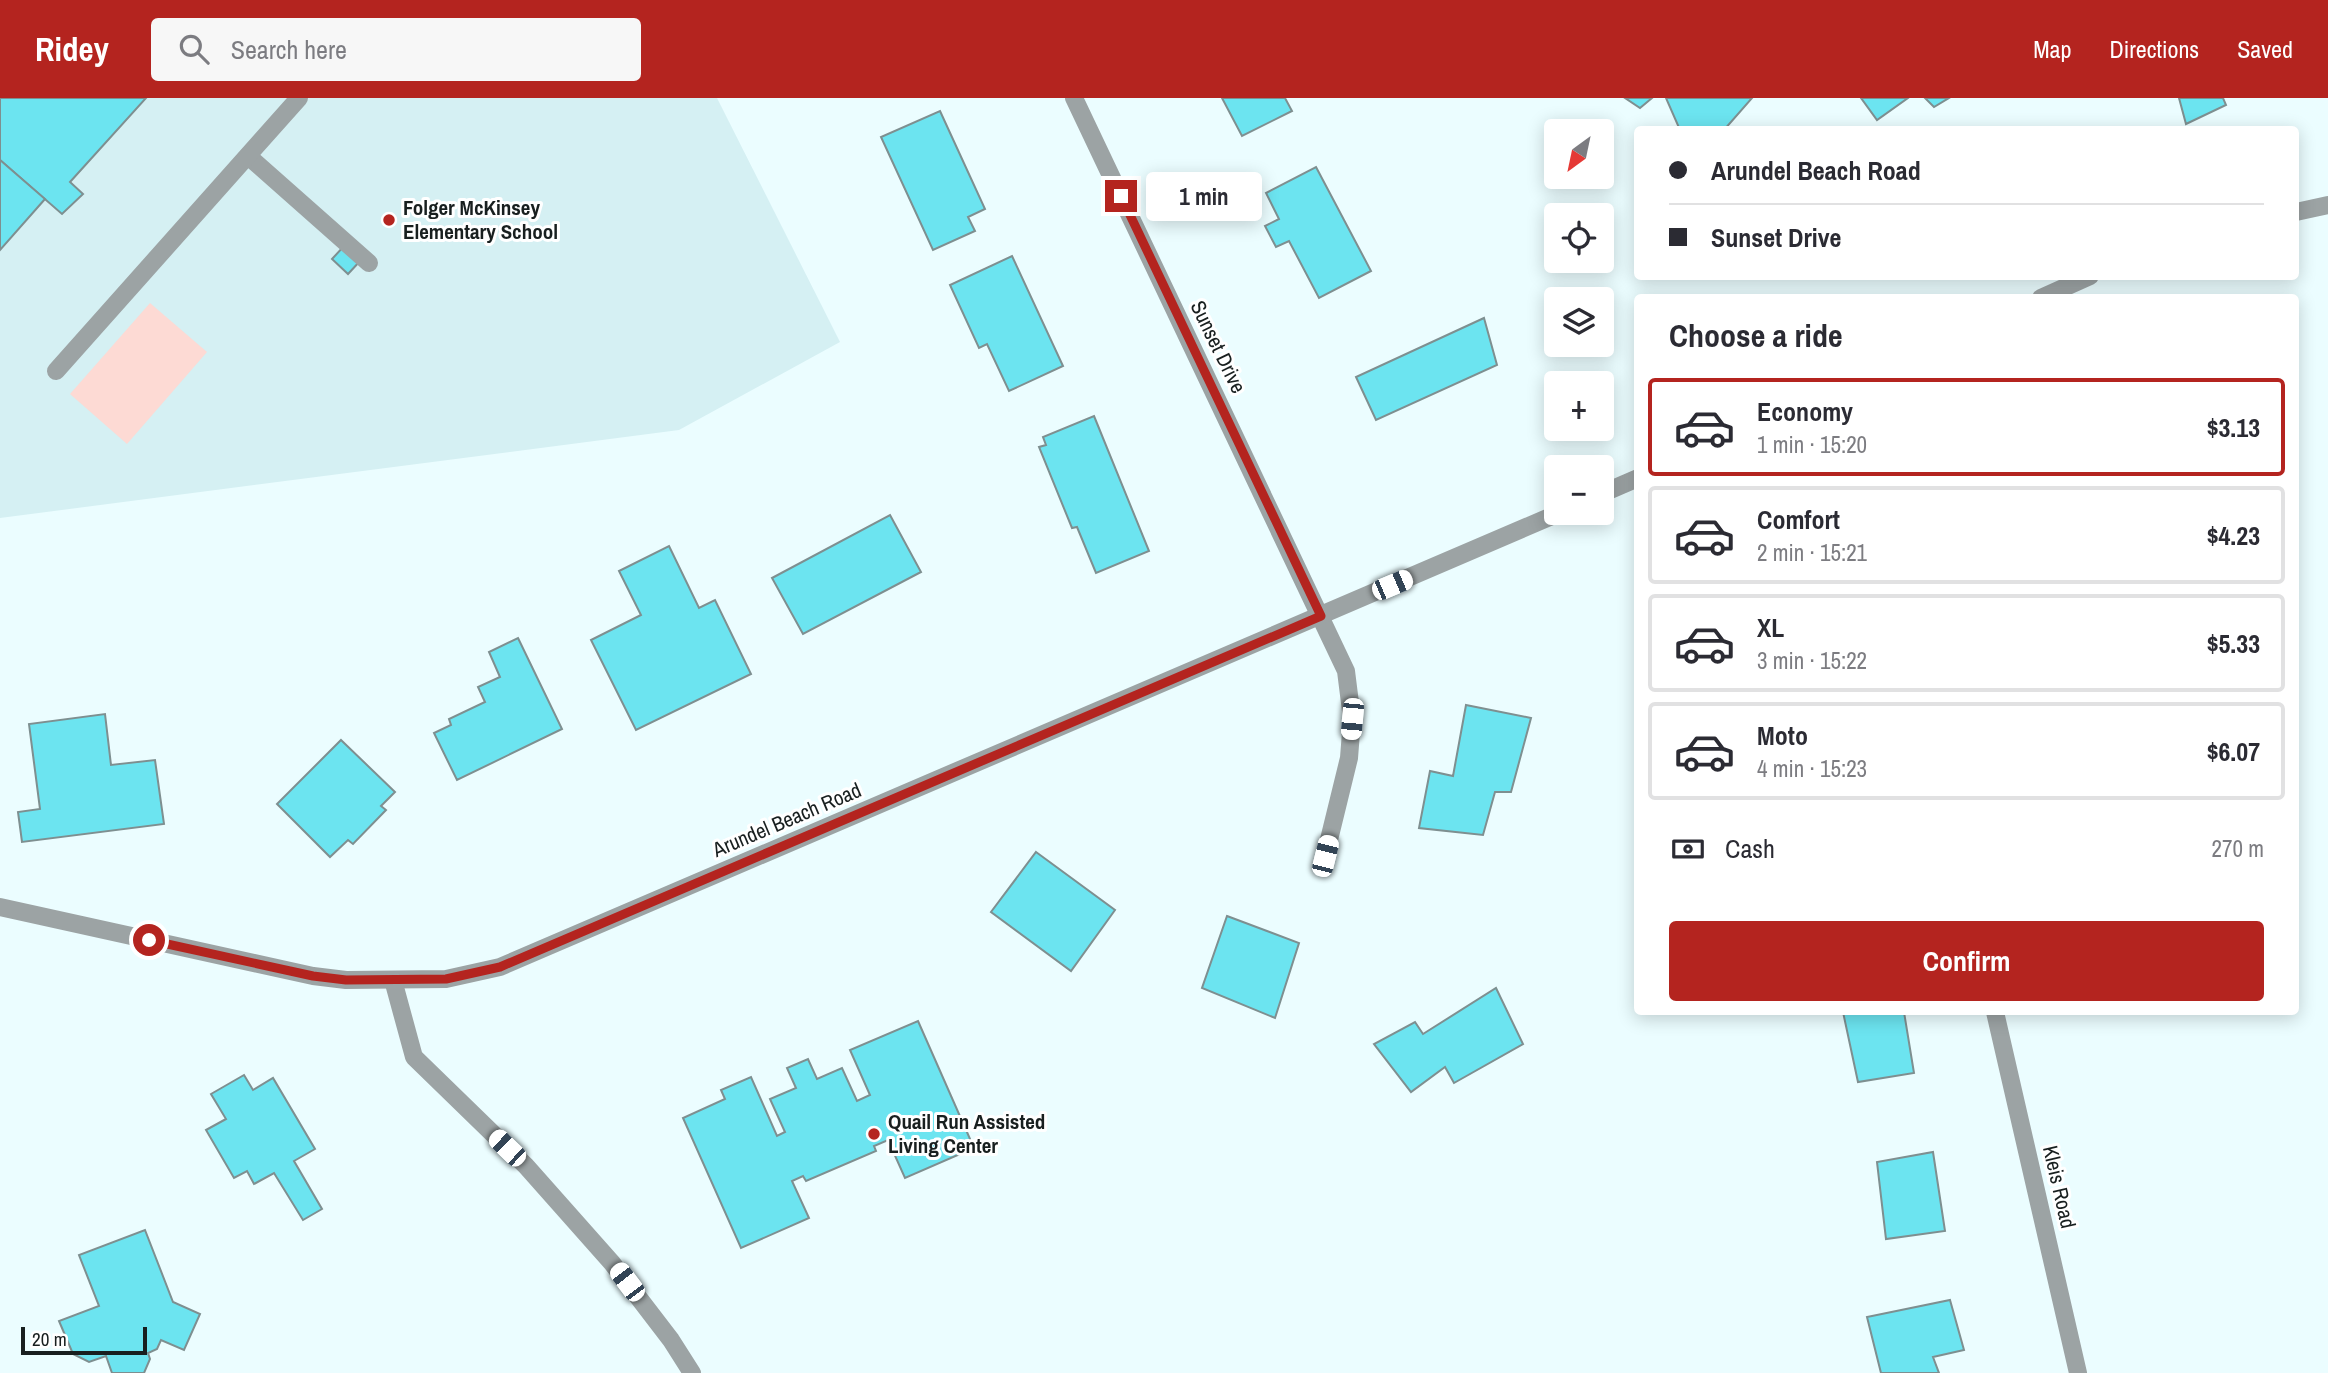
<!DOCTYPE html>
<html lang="en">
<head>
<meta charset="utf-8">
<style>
  :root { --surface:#fff; --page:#f7f7f7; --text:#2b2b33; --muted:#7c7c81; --line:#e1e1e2; --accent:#b4241f }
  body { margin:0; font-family:"Archivo Narrow",sans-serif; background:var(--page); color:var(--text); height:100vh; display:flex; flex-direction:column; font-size:26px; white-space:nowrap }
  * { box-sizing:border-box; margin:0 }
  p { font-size:23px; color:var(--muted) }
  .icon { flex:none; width:38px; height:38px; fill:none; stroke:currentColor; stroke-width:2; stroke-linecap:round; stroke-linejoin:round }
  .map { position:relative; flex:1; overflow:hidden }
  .drawer { position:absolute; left:1634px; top:196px; width:665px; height:721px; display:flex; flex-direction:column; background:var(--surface); border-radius:7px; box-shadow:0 4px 18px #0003 }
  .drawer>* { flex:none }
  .guide { position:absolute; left:1634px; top:28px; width:665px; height:154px; border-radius:7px; box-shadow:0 4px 18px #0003; display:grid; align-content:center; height:154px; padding:0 35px; background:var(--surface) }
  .needle { width:46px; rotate:213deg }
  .tools { position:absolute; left:1544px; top:21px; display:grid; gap:14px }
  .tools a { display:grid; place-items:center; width:70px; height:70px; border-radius:7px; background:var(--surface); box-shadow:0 4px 18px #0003; font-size:35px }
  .scale { position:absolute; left:21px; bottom:18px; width:126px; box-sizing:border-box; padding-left:7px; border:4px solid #181f1f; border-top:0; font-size:19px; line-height:24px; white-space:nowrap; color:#181f1f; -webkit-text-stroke:5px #fff; paint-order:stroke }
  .end { position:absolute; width:32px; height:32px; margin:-16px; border:9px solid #b4241f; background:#fff; box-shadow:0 0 0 4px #fff }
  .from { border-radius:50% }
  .bubble { position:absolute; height:49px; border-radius:7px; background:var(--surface); box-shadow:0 4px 18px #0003; font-size:23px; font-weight:700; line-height:49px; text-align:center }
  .car { position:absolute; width:21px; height:42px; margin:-21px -10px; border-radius:9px; box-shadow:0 0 5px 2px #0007; background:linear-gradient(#fff 24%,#345 0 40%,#fff 0 76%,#345 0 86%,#fff 0) }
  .guide b { display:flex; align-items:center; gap:24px; height:66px; font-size:26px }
  .guide b+b { border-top:2px solid var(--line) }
  .guide i { width:18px; height:18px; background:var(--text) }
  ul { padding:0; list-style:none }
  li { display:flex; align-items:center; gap:21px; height:98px; margin:0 14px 10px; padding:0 21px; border:4px solid var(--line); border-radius:7px }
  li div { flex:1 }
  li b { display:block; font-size:26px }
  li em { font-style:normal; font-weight:700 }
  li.active { border-color:var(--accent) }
  li>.icon { width:63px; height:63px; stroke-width:1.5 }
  h2 { padding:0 35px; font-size:32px; line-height:84px }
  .pay { display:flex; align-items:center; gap:18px; height:77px; padding:0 35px; font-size:26px }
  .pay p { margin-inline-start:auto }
  .primary-button { display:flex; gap:14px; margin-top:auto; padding:14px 35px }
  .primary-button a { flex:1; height:80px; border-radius:7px; background:var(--accent); color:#fff; font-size:28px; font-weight:700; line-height:80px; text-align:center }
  header { display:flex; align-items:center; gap:42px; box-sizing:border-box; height:98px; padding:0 35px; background:var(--accent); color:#fff }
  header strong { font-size:33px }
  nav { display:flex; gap:38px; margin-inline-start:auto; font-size:24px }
  .search { width:490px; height:63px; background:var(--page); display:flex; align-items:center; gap:18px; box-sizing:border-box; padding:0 24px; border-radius:7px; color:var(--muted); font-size:26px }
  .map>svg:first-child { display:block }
  .built { fill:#d5f0f3 }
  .green { fill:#fddad4 }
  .building { fill:#6ce4f0; stroke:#7e8f90; stroke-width:2 }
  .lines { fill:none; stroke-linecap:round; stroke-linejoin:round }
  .minor { stroke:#9ca3a4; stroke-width:18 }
  .route { stroke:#b4241f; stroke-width:9 }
  .poi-dot { fill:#b4241f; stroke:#fff; stroke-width:2.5 }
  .labels { text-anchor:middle; stroke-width:6; stroke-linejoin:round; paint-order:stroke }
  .poi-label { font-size:21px; font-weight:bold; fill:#181f1f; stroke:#fff; text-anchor:start }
  .street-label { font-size:21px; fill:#181f1f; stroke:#fff }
</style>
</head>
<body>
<header>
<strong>Ridey</strong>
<div class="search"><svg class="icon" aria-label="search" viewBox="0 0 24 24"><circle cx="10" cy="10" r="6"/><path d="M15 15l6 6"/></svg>Search here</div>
<nav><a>Map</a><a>Directions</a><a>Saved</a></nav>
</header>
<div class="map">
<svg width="2328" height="1275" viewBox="0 0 2328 1275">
  <rect width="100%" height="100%" fill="#ebfdff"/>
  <polygon class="built" points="0,0 717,0 840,244 679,332 0,420"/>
  <polygon class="green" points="150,205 207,254 127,346 70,296"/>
  <g class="building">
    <polygon points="0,0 146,0 70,84 83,96 62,116 0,62"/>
    <polygon points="1222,0 1285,0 1292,13 1242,38"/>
    <polygon points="1625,0 1652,0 1640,10"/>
    <polygon points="1666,0 1752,0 1724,32 1680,32"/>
    <polygon points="1861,0 1908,0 1877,22"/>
    <polygon points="1925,0 1949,0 1934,9"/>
    <polygon points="2179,0 2223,0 2226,7 2186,26"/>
    <polygon points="940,13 985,111 968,119 975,133 933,152 881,39"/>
    <polygon points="0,62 45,101 0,152"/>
    <polygon points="1316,69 1371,173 1319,200 1289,143 1276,149 1265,128 1279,121 1266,95"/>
    <polygon points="345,147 361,162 348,176 332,161"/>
    <polygon points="1012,158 1063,268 1009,293 987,246 979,250 950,187"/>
    <polygon points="1484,220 1497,267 1376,322 1356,279"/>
    <polygon points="1094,318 1149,453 1096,475 1077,429 1072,430 1039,349 1046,347 1043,339"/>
    <polygon points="890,417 921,474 803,536 772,480"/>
    <polygon points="669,448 699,510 715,502 751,576 636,632 591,542 641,517 619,473"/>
    <polygon points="518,540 562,631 457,682 434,635 451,627 449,621 485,604 478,589 500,579 489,554"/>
    <polygon points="1466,607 1531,620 1511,694 1495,694 1483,737 1419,730 1430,673 1453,678"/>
    <polygon points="105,616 111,667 155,662 164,726 22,744 18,714 40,711 29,626"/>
    <polygon points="341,642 395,694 381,708 386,712 353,746 348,742 330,759 277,706"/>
    <polygon points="1036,754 1115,812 1071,873 991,814"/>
    <polygon points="1227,818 1299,845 1275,920 1202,890"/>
    <polygon points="1496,890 1523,946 1454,985 1445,969 1411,994 1374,946 1415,924 1423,936"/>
    <polygon points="1843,914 1904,914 1914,975 1858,984"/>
    <polygon points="918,923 974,1050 905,1080 888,1042 874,1048 876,1053 806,1083 803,1078 792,1083 809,1120 741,1150 683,1020 725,1001 721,992 751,979 777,1038 785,1034 770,1001 796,990 787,970 808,961 817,981 842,970 857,1003 870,997 850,952"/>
    <polygon points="244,977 253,992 273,980 315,1051 294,1063 322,1111 303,1122 274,1075 254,1086 247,1073 234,1080 206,1032 226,1021 211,996"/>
    <polygon points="1933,1054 1945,1133 1886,1141 1877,1064"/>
    <polygon points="145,1132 173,1204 200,1216 184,1252 161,1242 157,1251 148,1255 150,1261 144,1275 112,1275 106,1258 89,1264 73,1256 59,1223 99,1208 79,1157"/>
    <polygon points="1950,1202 1964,1252 1933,1259 1939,1275 1881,1275 1867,1219"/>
  </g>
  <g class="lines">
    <g class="minor">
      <polyline points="1074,0 1346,573 1352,621 1349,660 1325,758"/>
      <polyline points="248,58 369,165"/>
      <polyline points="2296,114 2328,107"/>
      <polyline points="2041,200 2090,178"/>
      <polyline points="56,273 299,0"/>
      <polyline points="1601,396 1638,380"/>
      <polyline points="0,809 313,878 346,882 446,881 500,869 1559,415"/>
      <polyline points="393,882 414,959 526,1068 612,1165 671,1242 692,1275"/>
      <polyline points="1995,914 2078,1275"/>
    </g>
  </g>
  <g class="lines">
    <polyline class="route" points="149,842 313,878 346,882 446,881 500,869 1321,518 1121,98"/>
  </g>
  <g class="poi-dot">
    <circle cx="389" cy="122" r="7"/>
    <circle cx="874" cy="1036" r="7"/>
  </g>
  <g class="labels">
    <g class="poi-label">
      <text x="403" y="117">Folger McKinsey<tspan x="403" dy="24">Elementary School</tspan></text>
      <text x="888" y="1031">Quail Run Assisted<tspan x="888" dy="24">Living Center</tspan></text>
    </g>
    <g class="street-label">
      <text transform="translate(1218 249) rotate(64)" y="7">Sunset Drive</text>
      <text transform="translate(787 722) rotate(-23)" y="7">Arundel Beach Road</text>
      <text transform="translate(2059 1089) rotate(77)" y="7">Kleis Road</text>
    </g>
  </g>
</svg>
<div class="tools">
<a><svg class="needle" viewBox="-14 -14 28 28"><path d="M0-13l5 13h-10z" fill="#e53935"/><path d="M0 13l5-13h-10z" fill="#7c7c81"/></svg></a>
<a><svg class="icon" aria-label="locate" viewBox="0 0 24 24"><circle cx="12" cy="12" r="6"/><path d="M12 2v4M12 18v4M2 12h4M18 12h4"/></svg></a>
<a><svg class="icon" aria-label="layers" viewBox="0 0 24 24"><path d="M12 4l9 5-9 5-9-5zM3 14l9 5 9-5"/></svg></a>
<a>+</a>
<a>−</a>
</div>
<div class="scale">20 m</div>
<i class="end from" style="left:149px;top:842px"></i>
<i class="end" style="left:1121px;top:98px"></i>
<div class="bubble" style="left:1146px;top:74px;width:116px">1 min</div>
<i class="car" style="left:1392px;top:487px;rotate:67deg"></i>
<i class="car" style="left:1352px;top:621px;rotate:185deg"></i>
<i class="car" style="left:1325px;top:758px;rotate:14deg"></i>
<i class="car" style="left:507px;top:1050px;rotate:314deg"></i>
<i class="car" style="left:627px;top:1184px;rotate:323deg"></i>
<div class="guide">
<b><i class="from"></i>Arundel Beach Road</b>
<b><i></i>Sunset Drive</b>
</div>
<section class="drawer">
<h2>Choose a ride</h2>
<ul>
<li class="active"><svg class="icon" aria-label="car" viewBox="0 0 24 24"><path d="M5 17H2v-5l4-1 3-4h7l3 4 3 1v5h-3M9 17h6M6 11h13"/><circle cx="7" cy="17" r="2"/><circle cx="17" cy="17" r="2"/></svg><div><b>Economy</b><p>1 min · 15:20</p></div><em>$3.13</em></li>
<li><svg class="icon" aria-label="car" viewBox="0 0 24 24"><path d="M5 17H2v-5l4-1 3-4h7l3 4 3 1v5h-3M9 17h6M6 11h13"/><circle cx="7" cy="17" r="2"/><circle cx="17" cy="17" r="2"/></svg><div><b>Comfort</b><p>2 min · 15:21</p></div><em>$4.23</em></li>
<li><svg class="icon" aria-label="car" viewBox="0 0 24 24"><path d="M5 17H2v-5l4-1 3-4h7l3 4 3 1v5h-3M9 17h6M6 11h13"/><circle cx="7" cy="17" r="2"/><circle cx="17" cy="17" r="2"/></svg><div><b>XL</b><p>3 min · 15:22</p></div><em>$5.33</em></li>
<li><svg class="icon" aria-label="car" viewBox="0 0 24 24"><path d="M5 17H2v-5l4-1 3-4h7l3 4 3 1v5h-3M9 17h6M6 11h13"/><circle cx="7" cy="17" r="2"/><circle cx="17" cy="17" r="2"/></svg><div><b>Moto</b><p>4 min · 15:23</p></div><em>$6.07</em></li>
</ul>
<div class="pay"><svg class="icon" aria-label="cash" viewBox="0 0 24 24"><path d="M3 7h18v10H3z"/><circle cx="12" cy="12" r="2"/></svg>Cash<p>270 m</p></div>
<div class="primary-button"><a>Confirm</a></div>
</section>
</div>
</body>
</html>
